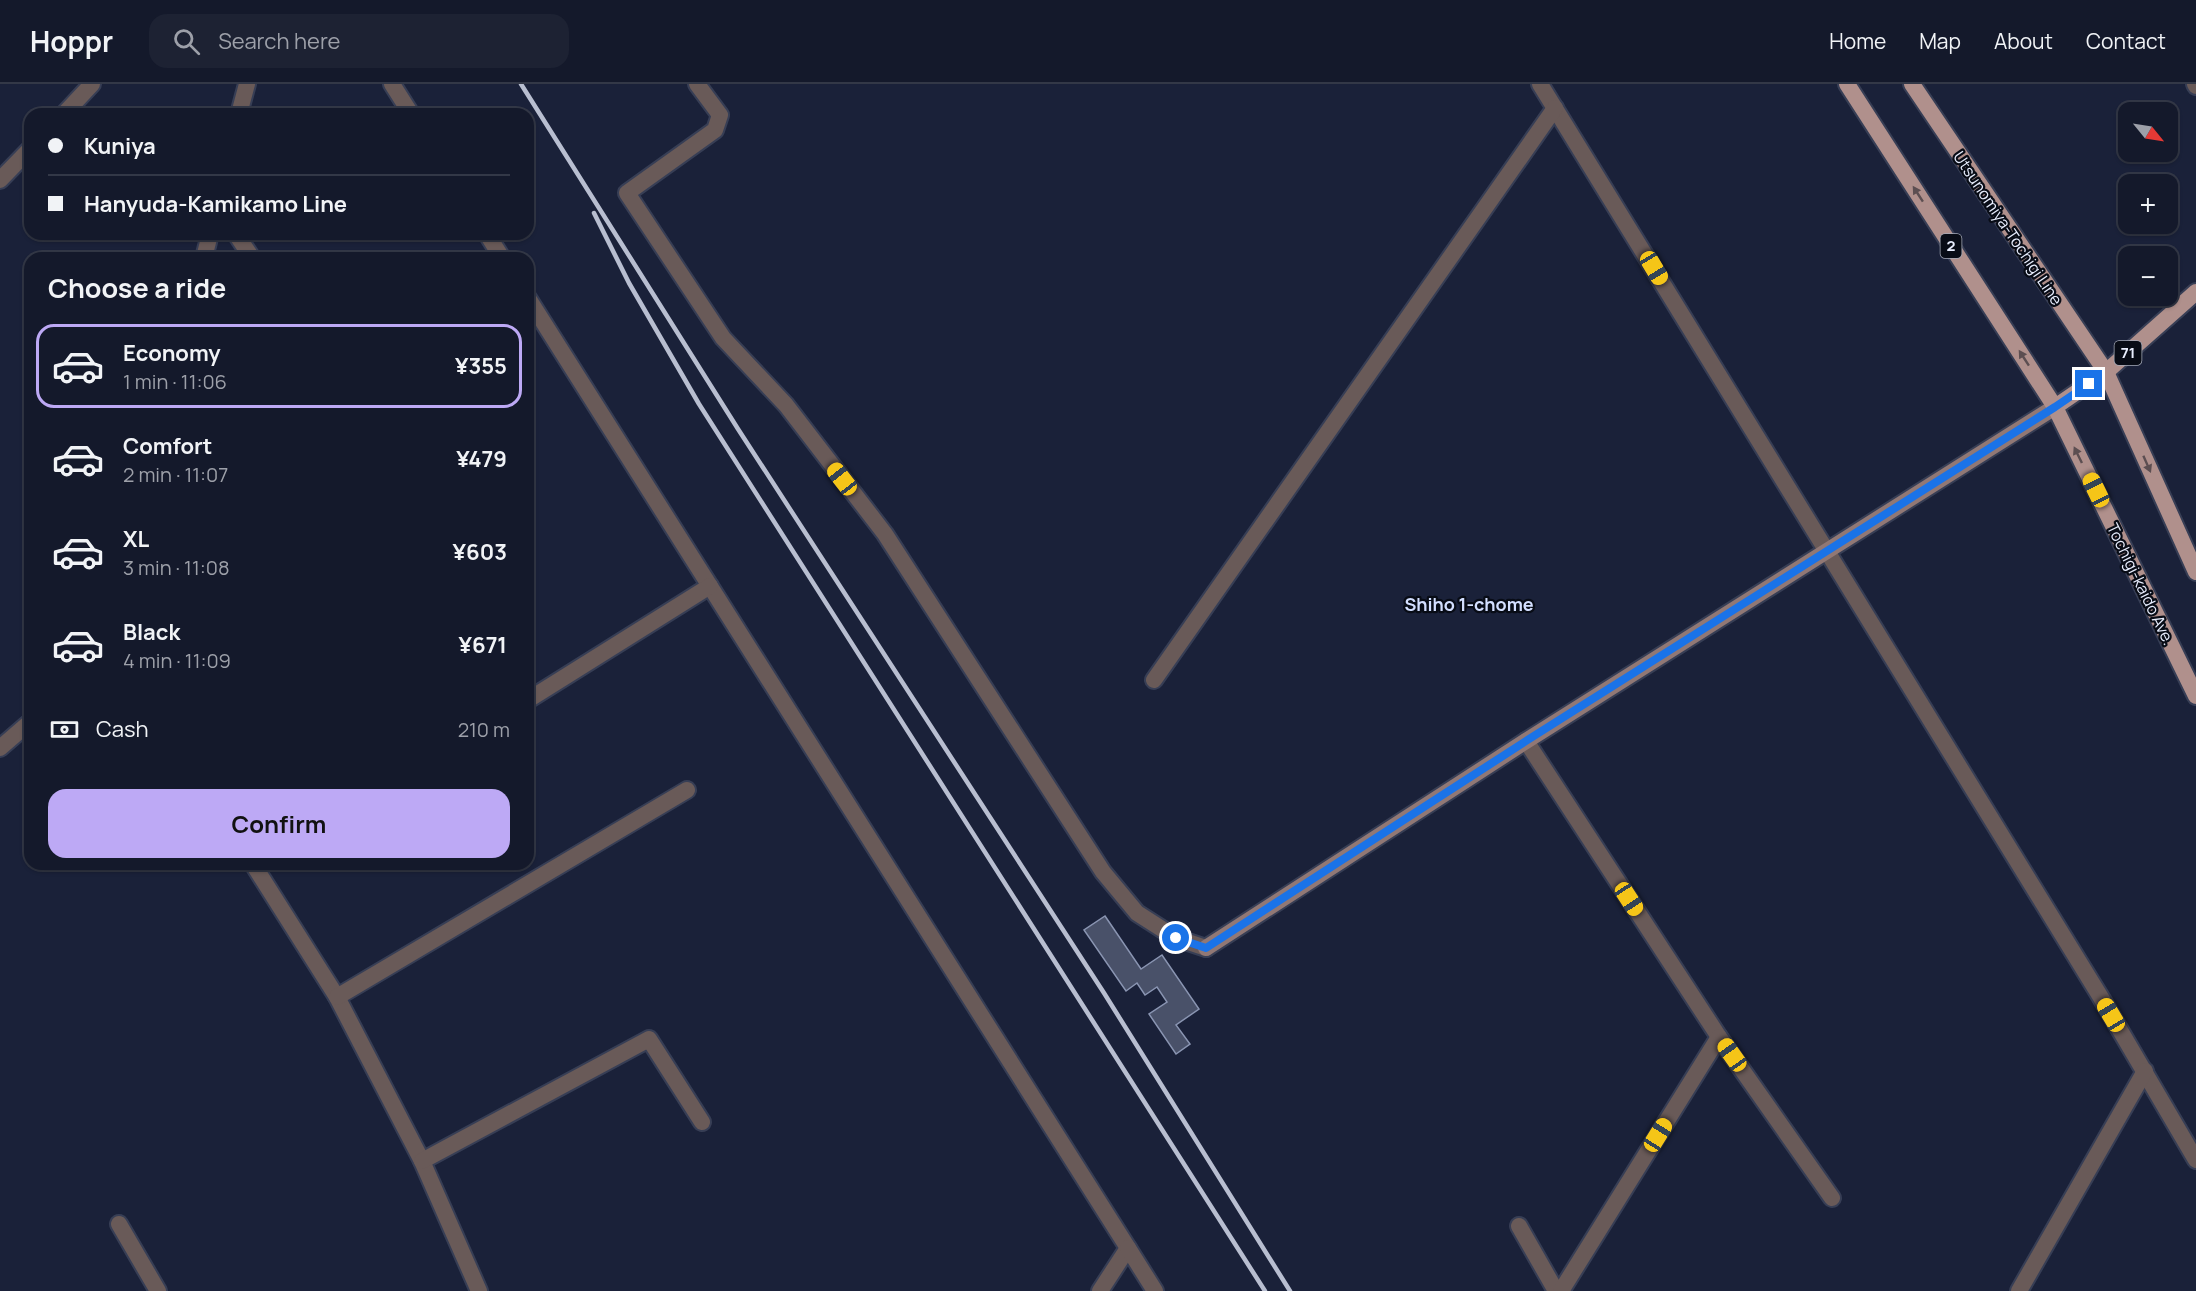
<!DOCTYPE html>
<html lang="en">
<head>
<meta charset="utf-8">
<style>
  :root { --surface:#14192b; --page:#1d2233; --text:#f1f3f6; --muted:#9da0a9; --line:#333847; --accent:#bda9f5 }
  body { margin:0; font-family:Manrope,sans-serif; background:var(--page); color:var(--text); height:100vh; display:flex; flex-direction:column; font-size:22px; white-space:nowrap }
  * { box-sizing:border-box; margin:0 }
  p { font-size:20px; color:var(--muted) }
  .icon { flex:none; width:33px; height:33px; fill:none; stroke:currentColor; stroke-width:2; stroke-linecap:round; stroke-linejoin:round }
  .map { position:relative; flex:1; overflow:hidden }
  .side { position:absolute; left:24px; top:168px; width:510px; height:618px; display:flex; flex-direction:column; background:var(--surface); border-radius:18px; box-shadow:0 2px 4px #0004,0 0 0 2px var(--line) }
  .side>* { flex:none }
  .banner { position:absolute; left:24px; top:24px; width:510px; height:132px; border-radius:18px; box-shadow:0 2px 4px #0004,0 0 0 2px var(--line); display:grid; align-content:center; height:132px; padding:0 24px; background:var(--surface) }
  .needle { width:39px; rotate:120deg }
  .controls { position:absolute; left:2118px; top:18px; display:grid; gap:12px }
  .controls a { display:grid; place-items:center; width:60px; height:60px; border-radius:12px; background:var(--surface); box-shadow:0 2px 4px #0004,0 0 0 2px var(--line); font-size:30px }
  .end { position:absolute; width:27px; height:27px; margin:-14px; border:8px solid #1a73e8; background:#fff; box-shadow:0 0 0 3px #fff }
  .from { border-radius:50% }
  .car { position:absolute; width:18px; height:36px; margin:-18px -9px; border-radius:8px; box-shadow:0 0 4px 2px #0007; background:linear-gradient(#f5c518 24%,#345 0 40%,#f5c518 0 76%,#345 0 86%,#f5c518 0) }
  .banner b { display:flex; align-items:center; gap:21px; height:57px; font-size:22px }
  .banner b+b { border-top:2px solid var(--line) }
  .banner i { width:15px; height:15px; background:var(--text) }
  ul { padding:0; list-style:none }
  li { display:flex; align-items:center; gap:18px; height:84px; margin:0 12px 9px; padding:0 12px; border:3px solid transparent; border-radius:18px }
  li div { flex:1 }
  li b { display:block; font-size:22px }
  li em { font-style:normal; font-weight:700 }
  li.selected { border-color:var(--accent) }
  li>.icon { width:54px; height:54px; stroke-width:1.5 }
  h2 { padding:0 24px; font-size:27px; line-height:72px }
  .pay { display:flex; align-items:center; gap:15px; height:66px; padding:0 24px; font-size:22px }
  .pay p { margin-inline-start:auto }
  .primary-button { display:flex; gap:12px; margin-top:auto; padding:12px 24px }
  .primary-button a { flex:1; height:69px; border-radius:18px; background:var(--accent); color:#111; font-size:24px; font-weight:700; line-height:69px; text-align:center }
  header { display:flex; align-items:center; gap:36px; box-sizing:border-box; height:84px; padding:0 30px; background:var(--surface); border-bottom:2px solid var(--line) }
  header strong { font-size:28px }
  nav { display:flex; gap:33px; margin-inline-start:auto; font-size:21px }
  .search { width:420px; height:54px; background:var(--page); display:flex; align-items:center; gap:15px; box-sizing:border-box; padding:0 21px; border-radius:18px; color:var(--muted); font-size:22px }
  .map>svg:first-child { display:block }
  .building { fill:#495169; stroke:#8a95b2; stroke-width:1.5 }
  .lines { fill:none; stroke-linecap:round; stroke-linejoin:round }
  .minor-casing { stroke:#373e55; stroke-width:20 }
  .tertiary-casing { stroke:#373e55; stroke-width:20 }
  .secondary-casing { stroke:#373e55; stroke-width:20 }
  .primary-casing { stroke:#373e55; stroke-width:20 }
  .minor { stroke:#695a58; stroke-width:16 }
  .tertiary { stroke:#695a58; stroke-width:16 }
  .secondary { stroke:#917875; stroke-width:16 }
  .primary { stroke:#b0908c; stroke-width:16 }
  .rail { stroke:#b8bed0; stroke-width:4.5 }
  .oneway { fill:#5c4e51 }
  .route { stroke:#1a73e8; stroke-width:8 }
  .labels { text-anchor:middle; stroke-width:4.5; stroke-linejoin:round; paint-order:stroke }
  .shield { fill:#080c16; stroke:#a5aab8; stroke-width:1.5 }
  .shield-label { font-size:15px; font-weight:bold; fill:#e8eefe }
  .street-label { font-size:16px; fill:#e8eefe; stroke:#080c16 }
  .neighbourhood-label { font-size:18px; font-weight:bold; fill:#d3dfff; stroke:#080c16 }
</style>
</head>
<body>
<header>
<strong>Hoppr</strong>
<div class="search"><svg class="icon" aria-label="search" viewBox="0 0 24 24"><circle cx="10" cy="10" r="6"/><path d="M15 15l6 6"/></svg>Search here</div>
<nav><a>Home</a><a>Map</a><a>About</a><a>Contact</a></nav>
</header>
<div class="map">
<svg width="2196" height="1207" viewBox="0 0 2196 1207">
  <rect width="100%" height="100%" fill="#1a2139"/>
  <polygon class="building" points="1105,832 1141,885 1162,871 1199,925 1176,941 1190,960 1176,970 1149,930 1167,918 1157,903 1145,911 1137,899 1126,907 1084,846"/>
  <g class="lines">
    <defs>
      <g id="minor">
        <polyline points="392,0 411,30"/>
        <polyline points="697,0 720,31 715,46 627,109 723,254 786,321 885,450 1103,788 1137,829 1176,854 1206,864"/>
        <polyline points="1540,0 2100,912 2196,1076"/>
        <polyline points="2195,0 2196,2"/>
        <polyline points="239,30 247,0"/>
        <polyline points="236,150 252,174"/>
        <polyline points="487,150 502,174"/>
        <polyline points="204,174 210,150"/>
        <polyline points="528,214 1128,1164 1100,1207"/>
        <polyline points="1154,596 1555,24"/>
        <polyline points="528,616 710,502"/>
        <polyline points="1526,657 1719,953 1832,1114"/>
        <polyline points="0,664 30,638"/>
        <polyline points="253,780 337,913 422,1077 479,1207"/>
        <polyline points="337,913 687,706"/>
        <polyline points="422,1077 649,955 702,1038"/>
        <polyline points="119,1140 158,1207"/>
        <polyline points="1519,1142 1556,1207"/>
        <polyline points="1128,1164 1155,1207"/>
        <polyline points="1561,1207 1719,953"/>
        <polyline points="2019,1207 2145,987"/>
      </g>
      <g id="tertiary">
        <polyline points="64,30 92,0"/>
        <polyline points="0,96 30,65"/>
      </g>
      <polyline id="secondary" points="1206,864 1526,657 2055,323"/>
      <g id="primary">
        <polyline points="1847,0 2055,323 2196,612"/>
        <polyline points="1912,0 2106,288 2196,488"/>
        <polyline points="2055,323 2106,288 2196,208"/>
      </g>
    </defs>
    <use href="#minor" class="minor-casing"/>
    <use href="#tertiary" class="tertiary-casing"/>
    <use href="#secondary" class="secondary-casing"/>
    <use href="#primary" class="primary-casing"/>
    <use href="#minor" class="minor"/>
    <use href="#tertiary" class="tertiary"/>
    <use href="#secondary" class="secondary"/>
    <use href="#primary" class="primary"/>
    <g class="rail">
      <polyline points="521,0 738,345 1104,909 1290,1207"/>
      <polyline points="594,129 629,199 699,320 1265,1207"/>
    </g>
  </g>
  <defs><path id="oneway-solid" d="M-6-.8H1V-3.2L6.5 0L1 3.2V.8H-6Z" transform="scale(1.5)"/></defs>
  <g class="oneway">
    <use href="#oneway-solid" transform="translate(1918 110) rotate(-123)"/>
    <use href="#oneway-solid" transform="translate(2024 274) rotate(-123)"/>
    <use href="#oneway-solid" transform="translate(2078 371) rotate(-116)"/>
    <use href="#oneway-solid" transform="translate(2147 380) rotate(66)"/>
  </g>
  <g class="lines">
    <polyline class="route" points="1176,854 1206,864 1526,657 2055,323 2089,300"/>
  </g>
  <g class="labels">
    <g class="shield">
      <rect x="1940.5" y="150" width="21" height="24" rx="4.5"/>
      <rect x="2114.5" y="257" width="27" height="24" rx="4.5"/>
    </g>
    <g class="shield-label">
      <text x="1951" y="167">2</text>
      <text x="2128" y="274">71</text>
    </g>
    <g class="street-label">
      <text transform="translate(2008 144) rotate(56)" y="6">Utsunomiya-Tochigi Line</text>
      <text transform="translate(2141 500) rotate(64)" y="6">Tochigi-kaido Ave.</text>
    </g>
    <g class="neighbourhood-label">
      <text x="1469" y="527">Shiho 1-chome</text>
    </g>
  </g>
</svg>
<div class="controls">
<a><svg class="needle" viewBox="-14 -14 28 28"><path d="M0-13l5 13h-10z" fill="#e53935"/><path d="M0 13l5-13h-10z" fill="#9da0a9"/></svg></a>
<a>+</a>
<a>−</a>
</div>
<i class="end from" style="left:1176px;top:854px"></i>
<i class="end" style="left:2089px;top:300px"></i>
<i class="car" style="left:1654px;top:184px;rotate:149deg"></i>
<i class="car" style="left:842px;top:395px;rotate:322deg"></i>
<i class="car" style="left:2096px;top:406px;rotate:334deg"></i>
<i class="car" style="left:1629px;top:815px;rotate:147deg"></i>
<i class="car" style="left:2111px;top:931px;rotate:329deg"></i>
<i class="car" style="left:1732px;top:971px;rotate:325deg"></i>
<i class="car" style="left:1658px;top:1051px;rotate:32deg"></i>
<div class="banner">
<b><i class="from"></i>Kuniya</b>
<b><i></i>Hanyuda-Kamikamo Line</b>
</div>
<section class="side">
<h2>Choose a ride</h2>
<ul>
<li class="selected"><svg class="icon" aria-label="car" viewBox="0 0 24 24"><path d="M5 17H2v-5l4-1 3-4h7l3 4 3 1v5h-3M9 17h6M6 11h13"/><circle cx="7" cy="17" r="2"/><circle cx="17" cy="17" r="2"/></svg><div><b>Economy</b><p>1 min · 11:06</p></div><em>¥355</em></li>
<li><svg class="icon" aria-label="car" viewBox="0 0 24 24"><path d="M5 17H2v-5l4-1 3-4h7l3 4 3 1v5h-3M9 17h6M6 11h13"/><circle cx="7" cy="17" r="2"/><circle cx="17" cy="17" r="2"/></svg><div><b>Comfort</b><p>2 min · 11:07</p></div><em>¥479</em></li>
<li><svg class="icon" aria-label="car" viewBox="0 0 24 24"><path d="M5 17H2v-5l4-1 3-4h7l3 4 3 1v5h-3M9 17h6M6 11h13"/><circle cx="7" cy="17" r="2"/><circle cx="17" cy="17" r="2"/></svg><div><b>XL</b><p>3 min · 11:08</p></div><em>¥603</em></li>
<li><svg class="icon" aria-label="car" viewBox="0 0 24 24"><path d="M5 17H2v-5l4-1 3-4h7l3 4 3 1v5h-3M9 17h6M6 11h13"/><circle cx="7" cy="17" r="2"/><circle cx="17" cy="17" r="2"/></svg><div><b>Black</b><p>4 min · 11:09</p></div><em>¥671</em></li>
</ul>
<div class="pay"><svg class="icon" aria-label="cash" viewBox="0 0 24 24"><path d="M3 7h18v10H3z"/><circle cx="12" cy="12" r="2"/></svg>Cash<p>210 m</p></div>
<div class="primary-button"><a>Confirm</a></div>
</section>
</div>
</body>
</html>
